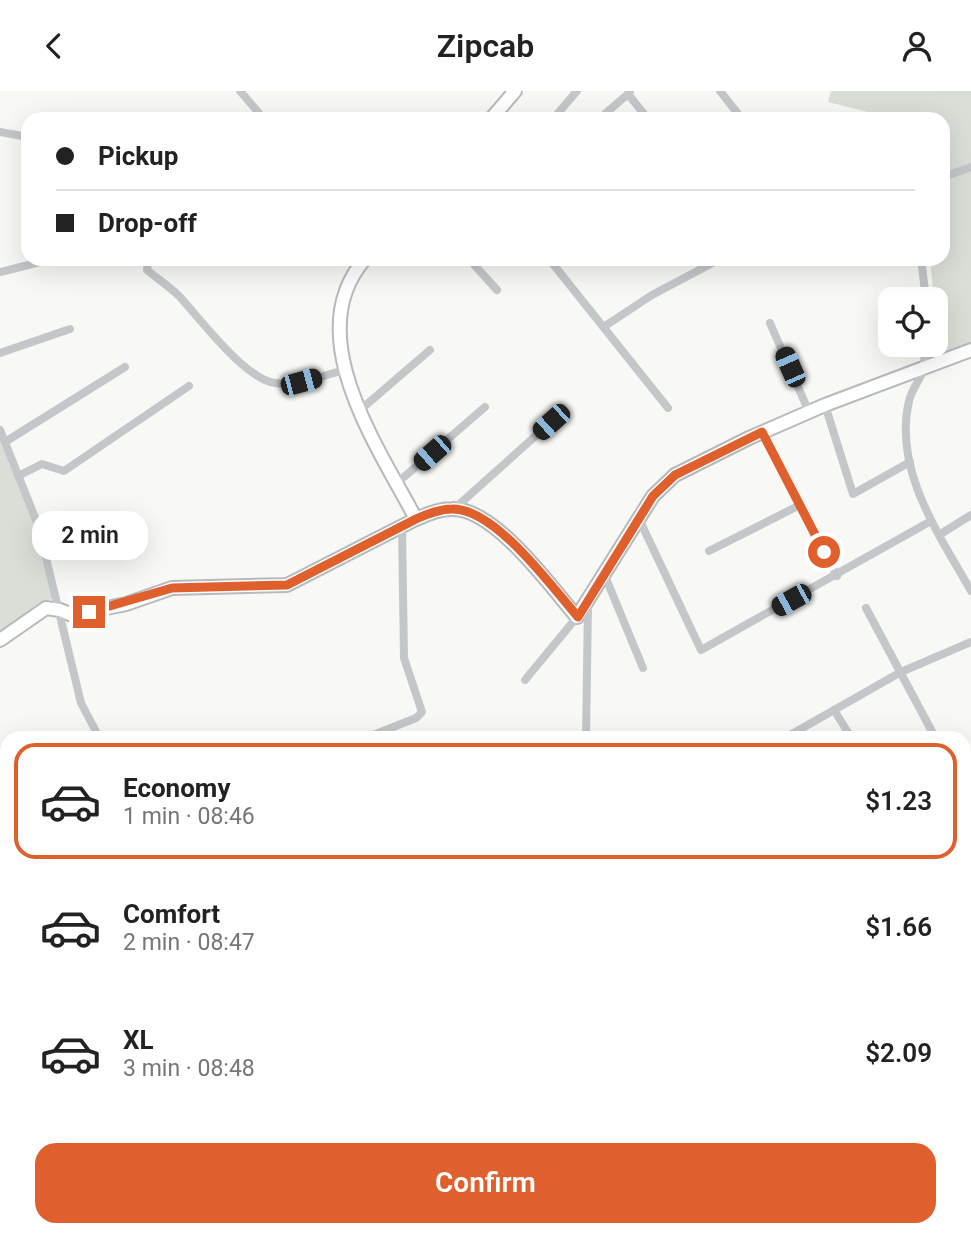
<!DOCTYPE html>
<html lang="en">
<head>
<meta charset="utf-8">
<style>
  :root { --surface:#fff; --page:#f2f2f2; --text:#222; --muted:#767676; --line:#e0e0e0; --accent:#e0602d }
  body { margin:0; font-family:Roboto,sans-serif; background:var(--page); color:var(--text); height:100vh; display:flex; flex-direction:column; font-size:26px; white-space:nowrap }
  * { box-sizing:border-box; margin:0 }
  p { font-size:23px; color:var(--muted) }
  .icon { flex:none; width:38px; height:38px; fill:none; stroke:currentColor; stroke-width:2; stroke-linecap:round; stroke-linejoin:round }
  .map { position:relative; flex:1; overflow:hidden }
  .panel { position:absolute; left:0px; top:640px; width:971px; height:506px; display:flex; flex-direction:column; background:var(--surface); border-radius:21px 21px 0 0; box-shadow:0 7px 28px #0002 }
  .panel>* { flex:none }
  .guide { position:absolute; left:21px; top:21px; width:929px; height:154px; border-radius:21px; box-shadow:0 7px 28px #0002; display:grid; align-content:center; height:154px; padding:0 35px; background:var(--surface) }
  .buttons { position:absolute; left:878px; top:196px; display:grid; gap:14px }
  .buttons a { display:grid; place-items:center; width:70px; height:70px; border-radius:14px; background:var(--surface); box-shadow:0 7px 28px #0002; font-size:35px }
  .end { position:absolute; width:32px; height:32px; margin:-16px; border:9px solid #e0602d; background:#fff; box-shadow:0 0 0 4px #fff }
  .from { border-radius:50% }
  .bubble { position:absolute; height:49px; border-radius:21px; background:var(--surface); box-shadow:0 7px 28px #0002; font-size:23px; font-weight:600; line-height:49px; text-align:center }
  .car { position:absolute; width:21px; height:42px; margin:-21px -10px; border-radius:9px; box-shadow:0 0 5px 2px #0007; background:linear-gradient(#222 24%,#8ab4d8 0 40%,#222 0 76%,#8ab4d8 0 86%,#222 0) }
  .guide b { display:flex; align-items:center; gap:24px; height:66px; font-size:26px }
  .guide b+b { border-top:2px solid var(--line) }
  .guide i { width:18px; height:18px; background:var(--text) }
  ul { padding:12px 0 0; list-style:none }
  li { display:flex; align-items:center; gap:21px; height:116px; margin:0 14px 10px; padding:0 21px; border:4px solid transparent; border-radius:21px }
  li div { flex:1 }
  li b { display:block; font-size:26px }
  li em { font-style:normal; font-weight:600 }
  li.on { border-color:var(--accent) }
  li>.icon { width:63px; height:63px; stroke-width:1.5 }
  .primary-button { display:flex; gap:14px; margin-top:auto; padding:14px 35px }
  .primary-button a { flex:1; height:80px; border-radius:21px; background:var(--accent); color:#fff; font-size:28px; font-weight:600; line-height:80px; text-align:center }
  header { display:flex; justify-content:space-between; align-items:center; height:91px; padding:0 35px; background:var(--surface); font-size:32px; font-weight:600 }
  .map>svg:first-child { display:block }
  .green { fill:#d9dfd6 }
  .lines { fill:none; stroke-linecap:round; stroke-linejoin:round }
  .secondary-casing { stroke:#b5babf; stroke-width:16 }
  .street { stroke:#c3c7ca; stroke-width:8 }
  .secondary { stroke:#fff; stroke-width:12 }
  .route { stroke:#e0602d; stroke-width:9 }
</style>
</head>
<body>
<header><svg class="icon" aria-label="back" viewBox="0 0 24 24"><path d="M15 5l-7 7 7 7"/></svg>Zipcab<svg class="icon" aria-label="person" viewBox="0 0 24 24"><circle cx="12" cy="8" r="4"/><path d="M4 21q1-7 8-7t8 7"/></svg></header>
<div class="map">
<svg width="971" height="1145" viewBox="0 0 971 1145">
  <rect width="100%" height="100%" fill="#f8f8f5"/>
  <g class="green">
    <polygon points="831,0 971,0 971,254 942,265 932,255 936,254 936,208 934,208 930,168 943,168 943,28 896,28 828,11"/>
    <polygon points="0,350 32,428 52,508 40,512 0,542"/>
  </g>
  <g class="lines">
    <defs>
      <g id="secondary">
        <polyline points="491,28 515,0"/>
        <path d="M365 168C299 243 378 356 416 428"/>
        <path d="M0 549 46 517 60 519 72 524 126 513 172 497 287 494 416 428C427 423 439 418 452 418 495 417 551 496 577 526L653 405 675 384 749 347 825 314 971 259"/>
      </g>
    </defs>
    <use href="#secondary" class="secondary-casing"/>
    <g class="street">
      <polyline points="240,0 264,28"/>
      <polyline points="630,0 628,3 648,28"/>
      <polyline points="720,0 742,28"/>
      <polyline points="553,28 577,0"/>
      <polyline points="599,28 628,3"/>
      <polyline points="0,41 28,46"/>
      <polyline points="943,86 971,76"/>
      <path d="M148 168 147 179C158 188 170 196 180 206 201 229 245 288 275 292 299 295 322 285 344 279"/>
      <polyline points="469,168 497,199"/>
      <polyline points="549,168 668,317"/>
      <polyline points="921,168 926,208"/>
      <polyline points="0,181 52,168"/>
      <polyline points="770,232 809,321"/>
      <polyline points="605,235 652,204 720,168"/>
      <path d="M925 254C924 262 925 273 923 280 919 290 911 300 909 310 893 379 939 443 971 500"/>
      <polyline points="0,262 70,238"/>
      <polyline points="825,314 853,403 910,371"/>
      <polyline points="359,320 430,259"/>
      <polyline points="0,339 38,434 81,612 100,648"/>
      <polyline points="762,341 837,485"/>
      <polyline points="5,351 125,276"/>
      <polyline points="18,385 42,373 64,380 189,295"/>
      <polyline points="397,392 485,316"/>
      <polyline points="454,418 551,331"/>
      <polyline points="640,430 701,559 931,430"/>
      <polyline points="939,444 971,424"/>
      <polyline points="709,460 800,414"/>
      <polyline points="605,485 643,577"/>
      <polyline points="866,517 936,648"/>
      <polyline points="525,589 577,526"/>
      <polyline points="834,619 852,648"/>
      <polyline points="363,648 416,627 422,621 404,567 402,435"/>
      <polyline points="586,648 588,512"/>
      <polyline points="783,648 901,581 971,551"/>
      <polyline points="964,731 971,726"/>
      <polyline points="964,746 971,757"/>
      <polyline points="964,894 971,891"/>
      <polyline points="0,998 7,998"/>
      <polyline points="964,1000 971,1001"/>
      <polyline points="0,1120 7,1119"/>
      <polyline points="105,1139 106,1145"/>
      <polyline points="184,1139 185,1145"/>
      <polyline points="263,1139 263,1145"/>
      <polyline points="489,1139 492,1145"/>
      <polyline points="590,1139 594,1145"/>
      <polyline points="682,1139 683,1145"/>
      <polyline points="755,1139 758,1145"/>
      <polyline points="521,1145 532,1139"/>
    </g>
    <use href="#secondary" class="secondary"/>
  </g>
  <g class="lines">
    <path class="route" d="M89 521 172 497 287 494 416 428C427 423 439 418 452 418 495 417 551 495 578 526L653 405 675 384 762 341 824 461"/>
  </g>
</svg>
<div class="buttons">
<a><svg class="icon" aria-label="locate" viewBox="0 0 24 24"><circle cx="12" cy="12" r="6"/><path d="M12 2v4M12 18v4M2 12h4M18 12h4"/></svg></a>
</div>
<i class="end from" style="left:824px;top:461px"></i>
<i class="end" style="left:89px;top:521px"></i>
<div class="bubble" style="left:32px;top:420px;width:116px">2 min</div>
<i class="car" style="left:790px;top:276px;rotate:336deg"></i>
<i class="car" style="left:301px;top:291px;rotate:75deg"></i>
<i class="car" style="left:551px;top:331px;rotate:228deg"></i>
<i class="car" style="left:432px;top:362px;rotate:229deg"></i>
<i class="car" style="left:791px;top:509px;rotate:241deg"></i>
<div class="guide">
<b><i class="from"></i>Pickup</b>
<b><i></i>Drop-off</b>
</div>
<section class="panel">
<ul>
<li class="on"><svg class="icon" aria-label="car" viewBox="0 0 24 24"><path d="M5 17H2v-5l4-1 3-4h7l3 4 3 1v5h-3M9 17h6M6 11h13"/><circle cx="7" cy="17" r="2"/><circle cx="17" cy="17" r="2"/></svg><div><b>Economy</b><p>1 min · 08:46</p></div><em>$1.23</em></li>
<li><svg class="icon" aria-label="car" viewBox="0 0 24 24"><path d="M5 17H2v-5l4-1 3-4h7l3 4 3 1v5h-3M9 17h6M6 11h13"/><circle cx="7" cy="17" r="2"/><circle cx="17" cy="17" r="2"/></svg><div><b>Comfort</b><p>2 min · 08:47</p></div><em>$1.66</em></li>
<li><svg class="icon" aria-label="car" viewBox="0 0 24 24"><path d="M5 17H2v-5l4-1 3-4h7l3 4 3 1v5h-3M9 17h6M6 11h13"/><circle cx="7" cy="17" r="2"/><circle cx="17" cy="17" r="2"/></svg><div><b>XL</b><p>3 min · 08:48</p></div><em>$2.09</em></li>
</ul>
<div class="primary-button"><a>Confirm</a></div>
</section>
</div>
</body>
</html>
